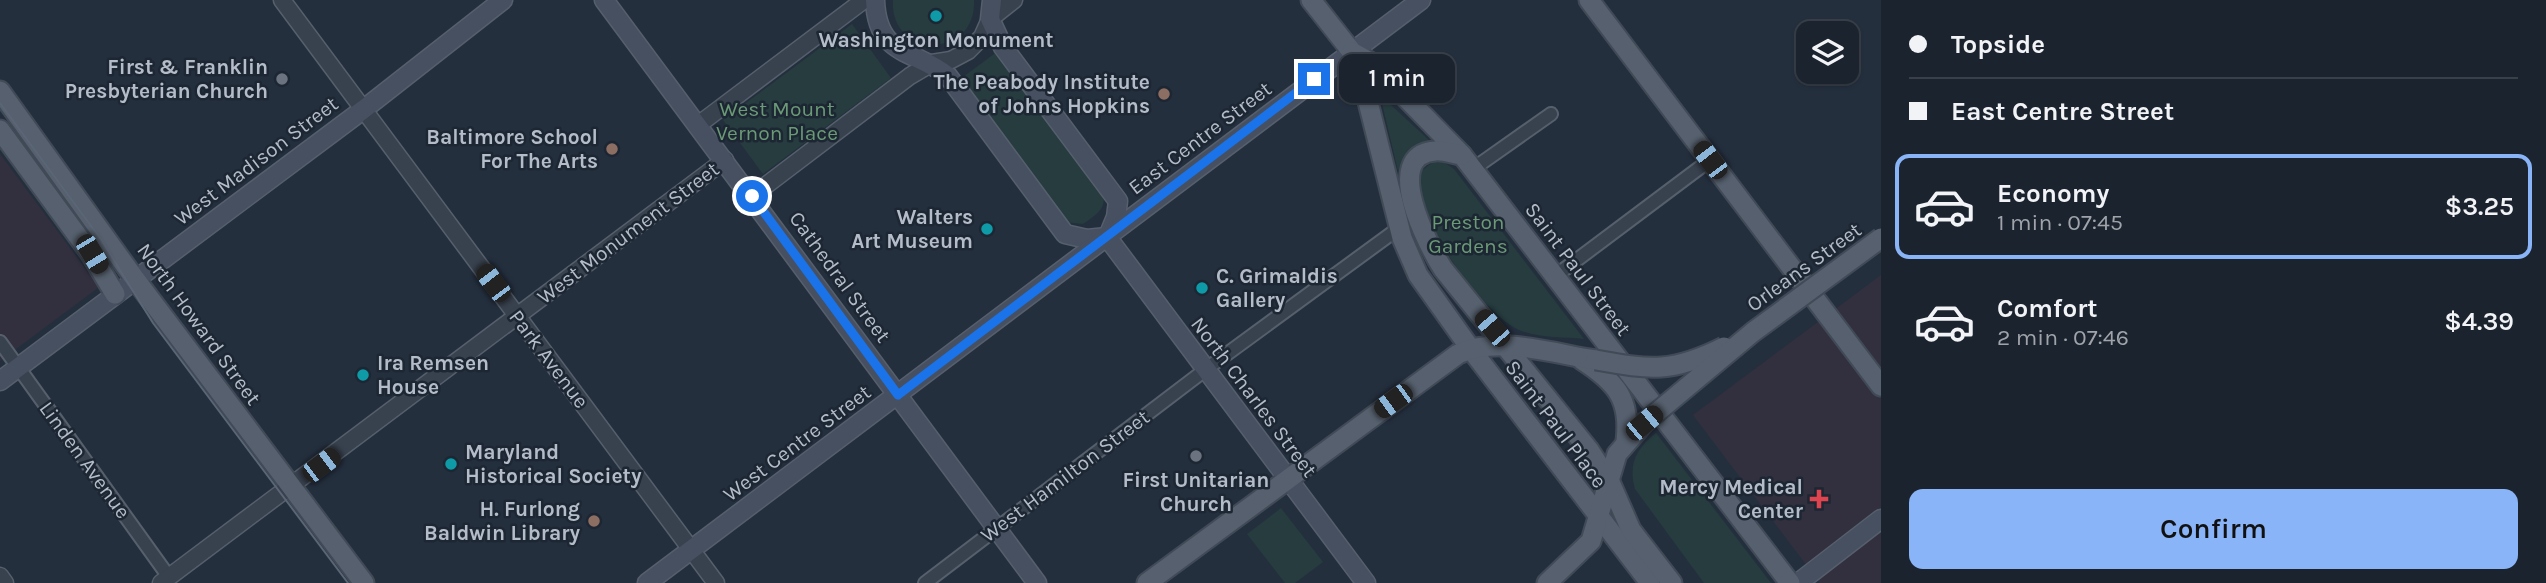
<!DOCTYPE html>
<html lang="en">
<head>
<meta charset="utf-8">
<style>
  :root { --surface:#1b232e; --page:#242b36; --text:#f1f3f6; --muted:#a0a4aa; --line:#39404a; --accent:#8ab4f8 }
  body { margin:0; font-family:Karla,sans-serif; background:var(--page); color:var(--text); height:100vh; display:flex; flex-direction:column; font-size:26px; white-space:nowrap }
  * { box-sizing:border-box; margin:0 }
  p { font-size:23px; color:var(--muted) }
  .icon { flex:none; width:38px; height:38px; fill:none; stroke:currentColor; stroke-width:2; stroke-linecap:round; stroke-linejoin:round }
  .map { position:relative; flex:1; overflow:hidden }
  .side { display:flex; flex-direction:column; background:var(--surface); width:665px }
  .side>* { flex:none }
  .hud { display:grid; align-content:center; height:154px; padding:0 28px; background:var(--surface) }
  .controls { position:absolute; left:1796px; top:21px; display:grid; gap:14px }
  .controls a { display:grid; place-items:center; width:63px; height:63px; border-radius:14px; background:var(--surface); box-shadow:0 2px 5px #0004,0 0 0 2px var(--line); font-size:35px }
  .end { position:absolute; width:32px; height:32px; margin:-16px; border:9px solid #1a73e8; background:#fff; box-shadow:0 0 0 4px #fff }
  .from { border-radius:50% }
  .bubble { position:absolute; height:49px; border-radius:14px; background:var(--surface); box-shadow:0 2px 5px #0004,0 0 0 2px var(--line); font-size:23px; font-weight:600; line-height:49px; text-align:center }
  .car { position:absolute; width:21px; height:42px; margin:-21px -10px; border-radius:9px; box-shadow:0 0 5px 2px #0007; background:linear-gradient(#222 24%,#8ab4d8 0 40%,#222 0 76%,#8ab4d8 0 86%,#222 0) }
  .hud b { display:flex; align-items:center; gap:24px; height:66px; font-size:26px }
  .hud b+b { border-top:2px solid var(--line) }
  .hud i { width:18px; height:18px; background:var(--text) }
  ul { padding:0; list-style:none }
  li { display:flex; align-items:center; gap:21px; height:105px; margin:0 14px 10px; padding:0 14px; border:4px solid transparent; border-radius:14px }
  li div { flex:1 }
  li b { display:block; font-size:26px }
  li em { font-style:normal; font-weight:600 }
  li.current { border-color:var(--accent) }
  li>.icon { width:63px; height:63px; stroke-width:1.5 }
  .action { display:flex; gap:14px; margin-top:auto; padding:14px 28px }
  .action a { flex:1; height:80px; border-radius:14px; background:var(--accent); color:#111; font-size:28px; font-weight:600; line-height:80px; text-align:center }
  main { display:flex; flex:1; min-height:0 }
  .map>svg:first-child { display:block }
  .medical { fill:#32303f }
  .green { fill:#263c3f }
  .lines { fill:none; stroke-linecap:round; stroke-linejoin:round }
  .minor-casing { stroke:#565f6c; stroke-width:16 }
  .tertiary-casing { stroke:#565f6c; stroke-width:19 }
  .secondary-casing { stroke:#565f6c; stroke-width:21 }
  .primary-casing { stroke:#414a57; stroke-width:23 }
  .minor { stroke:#38414e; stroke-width:12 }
  .tertiary { stroke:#38414e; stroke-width:16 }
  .secondary { stroke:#465061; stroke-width:18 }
  .primary { stroke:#56606e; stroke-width:19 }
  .tram { stroke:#5a6575; stroke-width:2 }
  .primary-bridge-casing { stroke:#414a57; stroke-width:23; stroke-linecap:butt }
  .primary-bridge { stroke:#56606e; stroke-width:19 }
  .route { stroke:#1a73e8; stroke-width:9 }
  .culture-dot { fill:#0f9aa8; stroke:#1d2633; stroke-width:2.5 }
  .worship-dot { fill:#6b7280; stroke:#1d2633; stroke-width:2.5 }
  .education-dot { fill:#8d6e63; stroke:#1d2633; stroke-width:2.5 }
  .health-dot { fill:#e0444e; stroke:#1d2633; stroke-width:2.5 }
  .labels { text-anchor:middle; stroke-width:5; stroke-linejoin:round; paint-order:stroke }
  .poi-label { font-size:21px; font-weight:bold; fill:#b4bcc9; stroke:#1d2633; text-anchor:end }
  .park-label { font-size:21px; fill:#6b9a76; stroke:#1d2633 }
  .street-label { font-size:21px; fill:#b4bcc9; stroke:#1d2633 }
</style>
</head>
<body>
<main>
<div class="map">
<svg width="1881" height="583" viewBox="0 0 1881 583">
  <rect width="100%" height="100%" fill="#242f3e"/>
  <g class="medical">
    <polygon points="0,154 99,287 0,361"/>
    <polygon points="1881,275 1881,583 1820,583 1693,415"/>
  </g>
  <g class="green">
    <path d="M893 0H974C977 60 889 59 893 0Z"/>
    <polygon points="852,24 891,78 763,174 723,120"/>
    <path d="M998 51 1103 193C1107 209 1096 215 1083 224L1065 222 959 80Z"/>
    <polygon points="1380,95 1429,140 1412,148 1398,171"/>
    <path d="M1442 161 1454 169 1584 339C1564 337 1538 338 1519 330 1485 316 1405 210 1421 171L1433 162Z"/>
    <path d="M1656 433 1771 583H1704L1635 489C1628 464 1636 449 1656 433Z"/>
    <polygon points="1281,508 1323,562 1295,583 1285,583 1247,534"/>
  </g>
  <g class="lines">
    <defs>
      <g id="minor">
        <polyline points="1473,169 1551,114"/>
        <polyline points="1554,277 1710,160"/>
        <polyline points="0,342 169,577"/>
        <polyline points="925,583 1205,370 1399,228"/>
      </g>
      <g id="tertiary">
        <polyline points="282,0 716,583"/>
        <polyline points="698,125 864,0"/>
        <polyline points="752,196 910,76 932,63 951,60 968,51 982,37 990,19 1014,0"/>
        <polyline points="0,576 5,583"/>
        <polyline points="161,583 725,160"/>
      </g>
      <g id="secondary">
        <polyline points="604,0 1037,583"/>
        <path d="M875 0C877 57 914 49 948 76L1065 234 1087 239 1107 237"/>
        <polyline points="992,0 990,19 1003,47 1118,201 1116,217 1109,234"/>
        <polyline points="1107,237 1366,583"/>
        <polyline points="0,381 364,109 503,0"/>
        <polyline points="647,583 1421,0"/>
        <polyline points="1798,583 1881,519"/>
      </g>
      <g id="primary">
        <polyline points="1311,0 1352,52 1372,63 1462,155 1790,583"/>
        <polyline points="1589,0 1881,386"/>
        <polyline points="1352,52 1365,90 1402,238 1418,275 1470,348 1650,583"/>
        <polyline points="0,91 135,279 364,583"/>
        <polyline points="0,130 91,254 115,294"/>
        <path d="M1462 155C1454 154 1443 150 1435 151 1380 155 1429 247 1443 269L1589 450 1610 482 1631 530 1672 583"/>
        <path d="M1582 360C1616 382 1631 399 1626 441"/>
        <path d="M1147 583 1458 354C1499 335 1554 354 1596 360"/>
        <polyline points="1547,583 1591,541 1617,454 1644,423"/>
      </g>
    </defs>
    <use href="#minor" class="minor-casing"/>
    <use href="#tertiary" class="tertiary-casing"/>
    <use href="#secondary" class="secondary-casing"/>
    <use href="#primary" class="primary-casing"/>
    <use href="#minor" class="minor"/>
    <use href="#tertiary" class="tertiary"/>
    <use href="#secondary" class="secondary"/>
    <use href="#primary" class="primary"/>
    <polyline class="tram" points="0,103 100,238 153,323 348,583"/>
    <defs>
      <g id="primary-bridge">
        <path d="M1596 360C1652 370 1672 373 1724 347"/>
        <polyline points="1644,423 1753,332 1881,238"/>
      </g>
    </defs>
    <use href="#primary-bridge" class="primary-bridge-casing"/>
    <use href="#primary-bridge" class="primary-bridge"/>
  </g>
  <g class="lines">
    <polyline class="route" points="752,196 898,395 1314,79"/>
  </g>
  <g class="culture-dot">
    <circle cx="936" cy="16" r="7"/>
    <circle cx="987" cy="229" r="7"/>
    <circle cx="1202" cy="288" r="7"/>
    <circle cx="363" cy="375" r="7"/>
    <circle cx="451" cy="464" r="7"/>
  </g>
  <g class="worship-dot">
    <circle cx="282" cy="79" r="7"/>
    <circle cx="1196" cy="456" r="7"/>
  </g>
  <g class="education-dot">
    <circle cx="1164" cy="94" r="7"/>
    <circle cx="612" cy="149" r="7"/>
    <circle cx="594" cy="521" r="7"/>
  </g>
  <path class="health-dot" d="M1815.5 488.5h7v7h7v7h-7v7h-7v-7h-7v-7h7z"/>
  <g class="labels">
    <g class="poi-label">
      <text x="936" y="47" text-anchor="middle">Washington Monument</text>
      <text x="268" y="74">First &amp; Franklin<tspan x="268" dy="24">Presbyterian Church</tspan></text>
      <text x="1150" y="89">The Peabody Institute<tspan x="1150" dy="24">of Johns Hopkins</tspan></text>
      <text x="598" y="144">Baltimore School<tspan x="598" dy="24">For The Arts</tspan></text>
      <text x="973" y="224">Walters<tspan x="973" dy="24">Art Museum</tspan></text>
      <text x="1216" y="283" text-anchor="start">C. Grimaldis<tspan x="1216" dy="24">Gallery</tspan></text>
      <text x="377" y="370" text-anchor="start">Ira Remsen<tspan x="377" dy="24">House</tspan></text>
      <text x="465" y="459" text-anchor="start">Maryland<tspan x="465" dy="24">Historical Society</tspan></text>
      <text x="1196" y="487" text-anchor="middle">First Unitarian<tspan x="1196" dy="24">Church</tspan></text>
      <text x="1803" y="494">Mercy Medical<tspan x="1803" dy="24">Center</tspan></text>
      <text x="580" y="516">H. Furlong<tspan x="580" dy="24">Baldwin Library</tspan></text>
    </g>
    <g class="park-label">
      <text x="777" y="116">West Mount<tspan x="777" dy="24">Vernon Place</tspan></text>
      <text x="1468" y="229">Preston<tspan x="1468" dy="24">Gardens</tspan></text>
    </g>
    <g class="street-label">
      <text transform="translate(1200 138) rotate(-37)" y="7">East Centre Street</text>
      <text transform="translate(256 161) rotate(-37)" y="7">West Madison Street</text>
      <text transform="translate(628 233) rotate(-37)" y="7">West Monument Street</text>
      <text transform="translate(1804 267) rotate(-36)" y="7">Orleans Street</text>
      <text transform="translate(1578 269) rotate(53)" y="7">Saint Paul Street</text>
      <text transform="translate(840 277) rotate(54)" y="7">Cathedral Street</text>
      <text transform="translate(199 324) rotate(54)" y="7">North Howard Street</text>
      <text transform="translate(549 359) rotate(53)" y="7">Park Avenue</text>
      <text transform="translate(1254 397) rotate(53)" y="7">North Charles Street</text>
      <text transform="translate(1556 424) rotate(53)" y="7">Saint Paul Place</text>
      <text transform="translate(797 443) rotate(-37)" y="7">West Centre Street</text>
      <text transform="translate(85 460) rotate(54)" y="7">Linden Avenue</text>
      <text transform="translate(1065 476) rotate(-37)" y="7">West Hamilton Street</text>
    </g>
  </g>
</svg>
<div class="controls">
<a><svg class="icon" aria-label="layers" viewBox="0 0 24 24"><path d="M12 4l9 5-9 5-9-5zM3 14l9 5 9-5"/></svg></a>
</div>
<i class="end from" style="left:752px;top:196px"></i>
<i class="end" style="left:1314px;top:79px"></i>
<div class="bubble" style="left:1339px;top:54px;width:116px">1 min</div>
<i class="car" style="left:1710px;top:160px;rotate:323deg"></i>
<i class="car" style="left:92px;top:254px;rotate:149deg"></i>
<i class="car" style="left:493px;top:283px;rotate:323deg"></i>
<i class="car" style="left:1492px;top:328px;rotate:319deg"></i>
<i class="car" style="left:1393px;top:401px;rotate:234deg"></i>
<i class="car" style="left:1644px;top:423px;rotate:50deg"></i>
<i class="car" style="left:321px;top:465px;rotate:53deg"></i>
</div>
<section class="side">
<div class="hud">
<b><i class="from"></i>Topside</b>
<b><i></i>East Centre Street</b>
</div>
<ul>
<li class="current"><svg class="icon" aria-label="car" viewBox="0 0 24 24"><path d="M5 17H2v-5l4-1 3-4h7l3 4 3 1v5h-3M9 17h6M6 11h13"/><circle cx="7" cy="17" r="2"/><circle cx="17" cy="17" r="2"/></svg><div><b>Economy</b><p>1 min · 07:45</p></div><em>$3.25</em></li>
<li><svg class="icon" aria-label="car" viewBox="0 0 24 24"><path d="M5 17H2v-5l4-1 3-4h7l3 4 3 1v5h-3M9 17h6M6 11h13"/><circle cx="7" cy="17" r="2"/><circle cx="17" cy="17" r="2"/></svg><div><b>Comfort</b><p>2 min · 07:46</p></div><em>$4.39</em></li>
</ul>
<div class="action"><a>Confirm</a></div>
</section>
</main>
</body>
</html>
